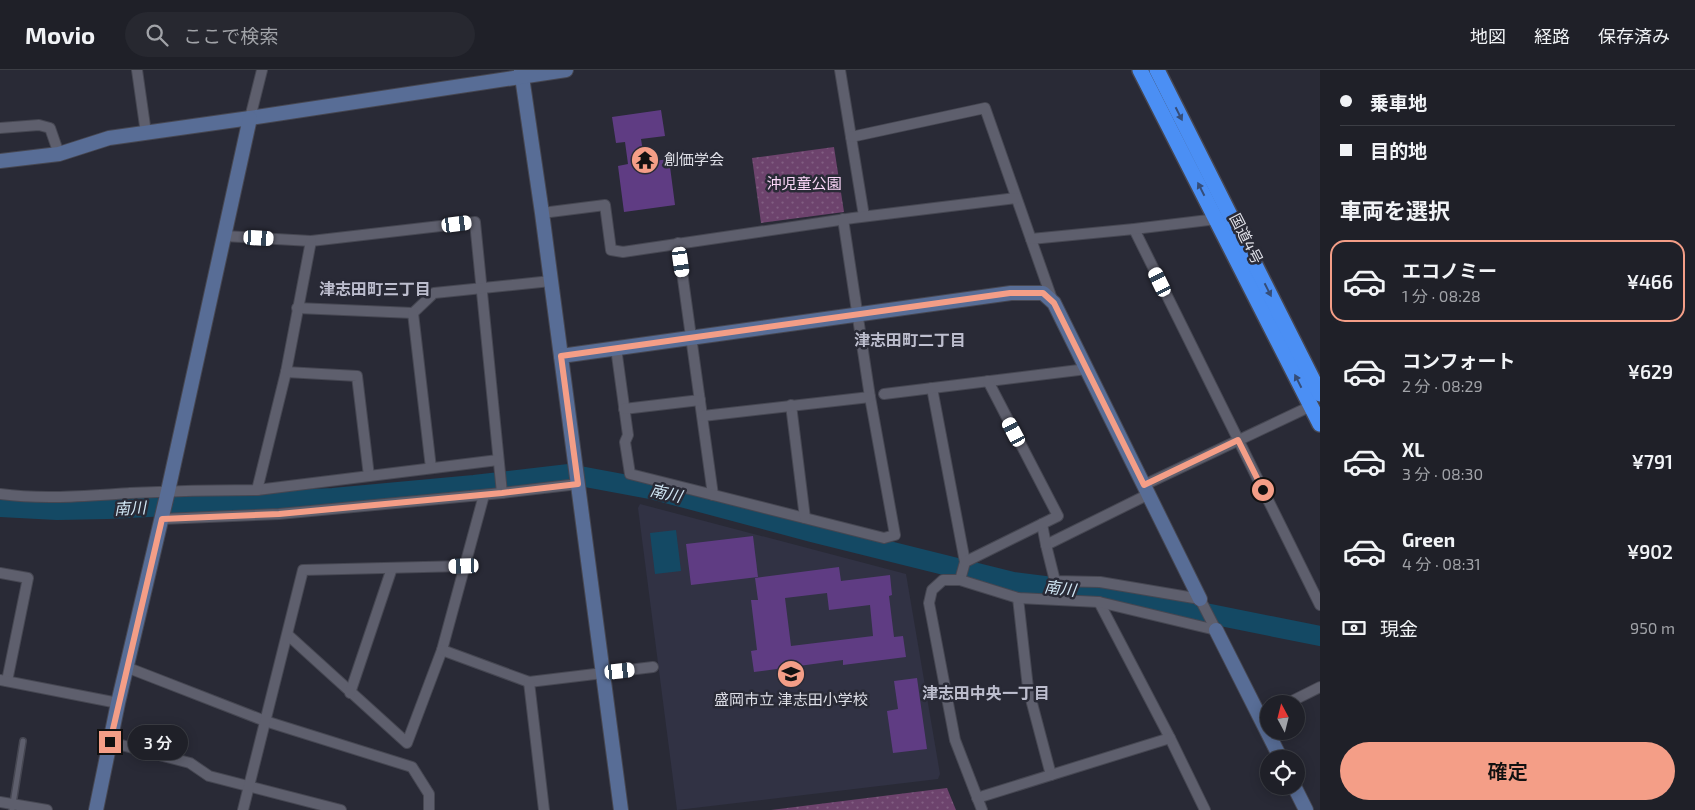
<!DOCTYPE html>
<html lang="ja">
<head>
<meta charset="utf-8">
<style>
  :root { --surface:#1f2028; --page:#272830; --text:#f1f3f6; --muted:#a1a3a8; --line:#3c3e45; --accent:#f49e87 }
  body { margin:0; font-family:"Exo 2","Noto Sans JP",sans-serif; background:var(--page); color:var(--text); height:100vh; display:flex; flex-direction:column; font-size:19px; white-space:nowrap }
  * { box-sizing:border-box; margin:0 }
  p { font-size:16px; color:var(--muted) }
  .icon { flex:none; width:28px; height:28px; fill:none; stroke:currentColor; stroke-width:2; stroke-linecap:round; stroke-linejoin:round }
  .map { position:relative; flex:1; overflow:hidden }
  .sheet { display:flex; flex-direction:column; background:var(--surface); width:375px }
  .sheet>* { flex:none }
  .hud { display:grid; align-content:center; height:110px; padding:0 20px; background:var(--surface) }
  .needle { width:32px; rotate:353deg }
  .buttons { position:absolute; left:1260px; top:625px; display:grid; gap:10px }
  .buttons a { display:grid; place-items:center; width:45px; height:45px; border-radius:50%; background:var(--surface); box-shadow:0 2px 12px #0003,0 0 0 1px var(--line); font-size:25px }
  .end { position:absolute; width:22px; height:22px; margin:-11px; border:6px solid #f49e87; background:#111; box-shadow:0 0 0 2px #111 }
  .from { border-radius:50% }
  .bubble { position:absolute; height:35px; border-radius:18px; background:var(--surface); box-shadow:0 2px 12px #0003,0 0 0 1px var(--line); font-size:16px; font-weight:600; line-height:35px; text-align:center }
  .car { position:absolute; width:15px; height:30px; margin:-15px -8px; border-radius:6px; box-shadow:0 0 4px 1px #0007; background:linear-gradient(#fff 24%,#345 0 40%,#fff 0 76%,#345 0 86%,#fff 0) }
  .hud b { display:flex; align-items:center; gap:18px; height:48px; font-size:19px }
  .hud b+b { border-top:1px solid var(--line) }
  .hud i { width:12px; height:12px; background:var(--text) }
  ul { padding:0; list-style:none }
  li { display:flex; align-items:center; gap:15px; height:82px; margin:0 10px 8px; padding:0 10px; border:2px solid transparent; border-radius:15px }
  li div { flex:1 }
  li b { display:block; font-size:19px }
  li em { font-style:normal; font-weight:600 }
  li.on { border-color:var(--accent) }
  li>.icon { width:45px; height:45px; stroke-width:1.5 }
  h2 { padding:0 20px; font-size:22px; line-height:60px }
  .pay { display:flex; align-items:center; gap:12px; height:55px; padding:0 20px; font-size:19px }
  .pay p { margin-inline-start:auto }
  .button { display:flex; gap:10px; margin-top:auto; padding:10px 20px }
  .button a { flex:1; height:58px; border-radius:30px; background:var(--accent); color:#111; font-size:20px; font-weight:600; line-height:58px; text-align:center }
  header { display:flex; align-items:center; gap:30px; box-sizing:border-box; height:70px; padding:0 25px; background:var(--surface); border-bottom:1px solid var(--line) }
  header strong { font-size:24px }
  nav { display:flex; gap:28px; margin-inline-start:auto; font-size:18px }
  .search { width:350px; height:45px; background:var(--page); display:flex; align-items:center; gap:12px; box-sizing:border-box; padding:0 18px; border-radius:28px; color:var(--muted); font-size:19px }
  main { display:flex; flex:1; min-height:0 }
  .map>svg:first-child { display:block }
  .built { fill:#313244 }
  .park { fill:url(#park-dots) }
  .water { fill:#144964 }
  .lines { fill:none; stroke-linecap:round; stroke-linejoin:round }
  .river { stroke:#144964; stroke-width:20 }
  .building { fill:#5f3c83; fill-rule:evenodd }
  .lane-casing { stroke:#464752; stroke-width:8 }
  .street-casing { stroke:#464752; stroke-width:12 }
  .secondary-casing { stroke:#464752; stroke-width:16 }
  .highway-casing { stroke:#464752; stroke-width:18 }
  .lane { stroke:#5e5f6d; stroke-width:5 }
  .street { stroke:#5e5f6d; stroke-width:10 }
  .secondary { stroke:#586d96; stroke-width:14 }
  .highway { stroke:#4b8ff4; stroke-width:15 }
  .oneway { fill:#354d78 }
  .route { stroke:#f49e87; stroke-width:6 }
  .labels { text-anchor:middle; stroke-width:5; stroke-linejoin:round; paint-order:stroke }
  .poi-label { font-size:15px; fill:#dedfe7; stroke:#292a36; text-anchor:start }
  .park-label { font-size:15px; fill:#fad6f8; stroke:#292a36 }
  .street-label { font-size:15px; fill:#dedfe7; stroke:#292a36 }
  .neighbourhood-label { font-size:16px; font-weight:bold; fill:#bdbece; stroke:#292a36 }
  .water-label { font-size:16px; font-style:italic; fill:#d1e7f5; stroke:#292a36 }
</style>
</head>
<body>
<header>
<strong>Movio</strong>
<div class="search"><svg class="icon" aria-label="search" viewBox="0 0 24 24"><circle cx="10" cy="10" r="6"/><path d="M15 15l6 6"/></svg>ここで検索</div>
<nav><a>地図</a><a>経路</a><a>保存済み</a></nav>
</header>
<main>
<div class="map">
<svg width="1320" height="740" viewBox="0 0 1320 740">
  <defs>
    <pattern id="park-dots" width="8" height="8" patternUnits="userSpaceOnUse" patternTransform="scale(1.25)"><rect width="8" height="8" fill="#6d436d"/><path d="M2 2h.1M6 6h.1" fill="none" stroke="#815e82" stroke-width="1.8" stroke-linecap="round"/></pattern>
  </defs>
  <rect width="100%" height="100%" fill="#292a36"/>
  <polygon class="built" points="640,434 906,504 940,704 938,709 677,740 638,438"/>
  <g class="park">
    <polygon points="834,77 844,142 761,153 752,88"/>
    <polygon points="947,718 956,740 771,740"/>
  </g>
  <polygon class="water" points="676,460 681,501 655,504 650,463"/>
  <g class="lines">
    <polyline class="river" points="0,437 57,440 108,439 333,428 474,415 569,404 655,420 812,462 1013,512 1116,525 1320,566"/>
  </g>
  <g class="building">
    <polygon points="661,40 665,66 641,69 644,88 654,87 654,91 669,89 675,135 624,142 618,96 628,94 625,72 616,73 612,47"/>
    <polygon points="753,466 758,507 691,515 686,474"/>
    <path d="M839 497 841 511 890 505 892 525 889 526 894 567 903 566 906 587 843 595V590L754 602 751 581 757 580 751 530H758L755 508ZM827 523 829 540 870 535 873 566 791 576 785 528Z"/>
    <polygon points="917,608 927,679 893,683 887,641 898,639 894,611"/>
  </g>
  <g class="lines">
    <defs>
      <polyline id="lane" points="12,740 23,671"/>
      <g id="street">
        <polyline points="137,0 146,63"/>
        <polyline points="840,0 864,146"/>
        <polyline points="250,48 262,0"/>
        <polyline points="0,58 39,55 50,58 59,84"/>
        <polyline points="851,67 985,38 1053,232"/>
        <polyline points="542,143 605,135 611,180 623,182 853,148 1016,128"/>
        <polyline points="1134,159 1320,535"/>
        <polyline points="224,166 311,171 475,152 502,423"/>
        <polyline points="1031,169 1134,159 1217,149"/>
        <polyline points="678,173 713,425"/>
        <polyline points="297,238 413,243 434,223 551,211"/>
        <polyline points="413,243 431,398"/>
        <polyline points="616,278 628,365 625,372 630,404 884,468 895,465 870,327 843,149"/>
        <polyline points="286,302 357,306 369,406"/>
        <polyline points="932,318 965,492 960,510"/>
        <polyline points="884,324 1087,299"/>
        <polyline points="791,335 805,448"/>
        <polyline points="624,339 700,330"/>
        <polyline points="703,346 870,327"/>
        <polyline points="1144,415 1311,336"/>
        <polyline points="257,420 498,390"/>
        <path d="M0 424C43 430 87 426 130 423 172 421 215 420 257 420L286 302 311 171"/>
        <polyline points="1149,424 1046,475 1055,511 1100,512 1200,529 1216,560"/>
        <polyline points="162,449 279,444 502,423 578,414"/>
        <polyline points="1042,454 1046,475"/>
        <polyline points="965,492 1058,446 988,311"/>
        <polyline points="0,503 28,508 7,611"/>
        <polyline points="1018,528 1028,618 1051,705"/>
        <polyline points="1099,532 1170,668 1205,740"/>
        <polyline points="288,565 407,673 442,580 484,425"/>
        <polyline points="442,580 529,612 653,597"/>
        <polyline points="126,597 265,651 412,697 429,724 429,740"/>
        <polyline points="0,610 118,633"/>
        <polyline points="529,612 544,740"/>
        <polyline points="350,623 392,498"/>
        <polyline points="1286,634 1320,617"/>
        <polyline points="1260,647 1269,642"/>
        <polyline points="110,672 190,693 209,706 341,740"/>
        <polyline points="977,728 1170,668"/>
        <polyline points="0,732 47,740"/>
        <polyline points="243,740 303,500 464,496"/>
        <polyline points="982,740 955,670 929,533 932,520 943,510 960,510 1018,528 1099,532 1216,560"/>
      </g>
      <g id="secondary">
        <polyline points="521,0 542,143 621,740"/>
        <polyline points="0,91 59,84 109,68 250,48 566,0"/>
        <polyline points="561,286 1011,223 1043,223 1054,233 1200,529"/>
        <polyline points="1216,560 1281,689"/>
        <polyline points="1294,716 1306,740"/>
        <polyline points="96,740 118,633 168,421 250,48"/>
      </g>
      <g id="highway">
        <polyline points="1140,0 1320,354"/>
        <polyline points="1157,0 1320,324"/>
      </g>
    </defs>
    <use href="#lane" class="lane-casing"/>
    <use href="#street" class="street-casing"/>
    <use href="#secondary" class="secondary-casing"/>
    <use href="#highway" class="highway-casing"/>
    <use href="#lane" class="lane"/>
    <use href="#street" class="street"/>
    <use href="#secondary" class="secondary"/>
    <use href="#highway" class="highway"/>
  </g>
  <defs><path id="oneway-solid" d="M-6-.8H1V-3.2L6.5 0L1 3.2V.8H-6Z" transform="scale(1.25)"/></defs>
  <g class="oneway">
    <use href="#oneway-solid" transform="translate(1179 44) rotate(63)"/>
    <use href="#oneway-solid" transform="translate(1201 119) rotate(-117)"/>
    <use href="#oneway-solid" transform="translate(1268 220) rotate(63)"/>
    <use href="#oneway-solid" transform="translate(1298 311) rotate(-117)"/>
  </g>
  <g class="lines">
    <polyline class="route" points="110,672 162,449 279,444 502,423 578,414 561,286 1010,223 1043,223 1054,233 1144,415 1238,370 1263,420"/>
  </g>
  <defs>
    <symbol id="temple-disc" viewBox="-11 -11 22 22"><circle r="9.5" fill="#f49e87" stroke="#292a36"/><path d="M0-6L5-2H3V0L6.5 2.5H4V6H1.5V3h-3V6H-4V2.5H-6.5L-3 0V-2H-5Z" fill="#111"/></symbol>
    <symbol id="school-disc" viewBox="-11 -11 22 22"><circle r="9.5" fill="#f49e87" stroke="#292a36"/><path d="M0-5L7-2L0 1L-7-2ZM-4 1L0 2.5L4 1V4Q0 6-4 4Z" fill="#111"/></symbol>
  </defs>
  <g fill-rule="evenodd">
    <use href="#temple-disc" x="629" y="74" width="32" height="32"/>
    <use href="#school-disc" x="775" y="588" width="32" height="32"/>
  </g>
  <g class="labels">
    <g class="poi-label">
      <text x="664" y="95">創価学会</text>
      <text x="791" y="635" text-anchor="middle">盛岡市立 津志田小学校</text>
    </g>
    <g class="park-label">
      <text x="804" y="119">沖児童公園</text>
    </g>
    <g class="street-label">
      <text transform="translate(1246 169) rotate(63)" y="5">国道4号</text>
    </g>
    <g class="neighbourhood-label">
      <text x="375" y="225">津志田町三丁目</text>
      <text x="910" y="276">津志田町二丁目</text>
      <text x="986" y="629">津志田中央一丁目</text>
    </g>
    <g class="water-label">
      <text transform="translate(666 423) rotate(13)" y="6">南川</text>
      <text transform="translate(130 438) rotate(-3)" y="6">南川</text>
      <text transform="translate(1060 518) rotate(7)" y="6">南川</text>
    </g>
  </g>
</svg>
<div class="buttons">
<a><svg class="needle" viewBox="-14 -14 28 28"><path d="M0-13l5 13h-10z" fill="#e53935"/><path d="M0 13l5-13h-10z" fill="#a1a3a8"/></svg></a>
<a><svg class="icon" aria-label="locate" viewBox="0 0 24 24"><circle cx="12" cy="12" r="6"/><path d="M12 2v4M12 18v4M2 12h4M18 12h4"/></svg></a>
</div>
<i class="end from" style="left:1263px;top:420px"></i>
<i class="end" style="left:110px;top:672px"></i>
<div class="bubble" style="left:128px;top:655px;width:60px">3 分</div>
<i class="car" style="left:457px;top:154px;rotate:83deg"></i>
<i class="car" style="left:259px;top:168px;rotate:93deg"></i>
<i class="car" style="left:681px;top:192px;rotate:172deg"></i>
<i class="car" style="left:1160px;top:212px;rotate:334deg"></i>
<i class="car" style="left:1014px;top:362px;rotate:332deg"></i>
<i class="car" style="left:464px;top:496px;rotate:268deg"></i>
<i class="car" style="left:620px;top:601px;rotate:84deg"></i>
</div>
<section class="sheet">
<div class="hud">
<b><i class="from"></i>乗車地</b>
<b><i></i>目的地</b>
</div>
<h2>車両を選択</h2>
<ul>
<li class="on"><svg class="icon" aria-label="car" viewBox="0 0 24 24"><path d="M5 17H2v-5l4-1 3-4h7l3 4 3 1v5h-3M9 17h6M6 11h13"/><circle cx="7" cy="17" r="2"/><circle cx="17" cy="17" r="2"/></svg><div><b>エコノミー</b><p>1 分 · 08:28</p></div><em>¥466</em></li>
<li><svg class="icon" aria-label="car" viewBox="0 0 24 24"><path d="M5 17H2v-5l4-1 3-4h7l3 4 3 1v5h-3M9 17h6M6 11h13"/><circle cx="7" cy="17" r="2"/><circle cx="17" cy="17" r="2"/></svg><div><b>コンフォート</b><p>2 分 · 08:29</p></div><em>¥629</em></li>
<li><svg class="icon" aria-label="car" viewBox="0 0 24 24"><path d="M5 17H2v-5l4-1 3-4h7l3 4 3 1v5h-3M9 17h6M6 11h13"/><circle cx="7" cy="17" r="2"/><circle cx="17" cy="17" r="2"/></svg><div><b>XL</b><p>3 分 · 08:30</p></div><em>¥791</em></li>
<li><svg class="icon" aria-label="car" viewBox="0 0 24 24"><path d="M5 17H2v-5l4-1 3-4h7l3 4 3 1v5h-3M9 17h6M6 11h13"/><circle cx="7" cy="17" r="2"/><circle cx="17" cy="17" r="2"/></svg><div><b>Green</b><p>4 分 · 08:31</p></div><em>¥902</em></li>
</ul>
<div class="pay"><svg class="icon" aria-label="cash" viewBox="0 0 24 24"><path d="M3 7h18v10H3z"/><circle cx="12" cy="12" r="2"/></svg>現金<p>950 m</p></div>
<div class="button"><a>確定</a></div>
</section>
</main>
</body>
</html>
